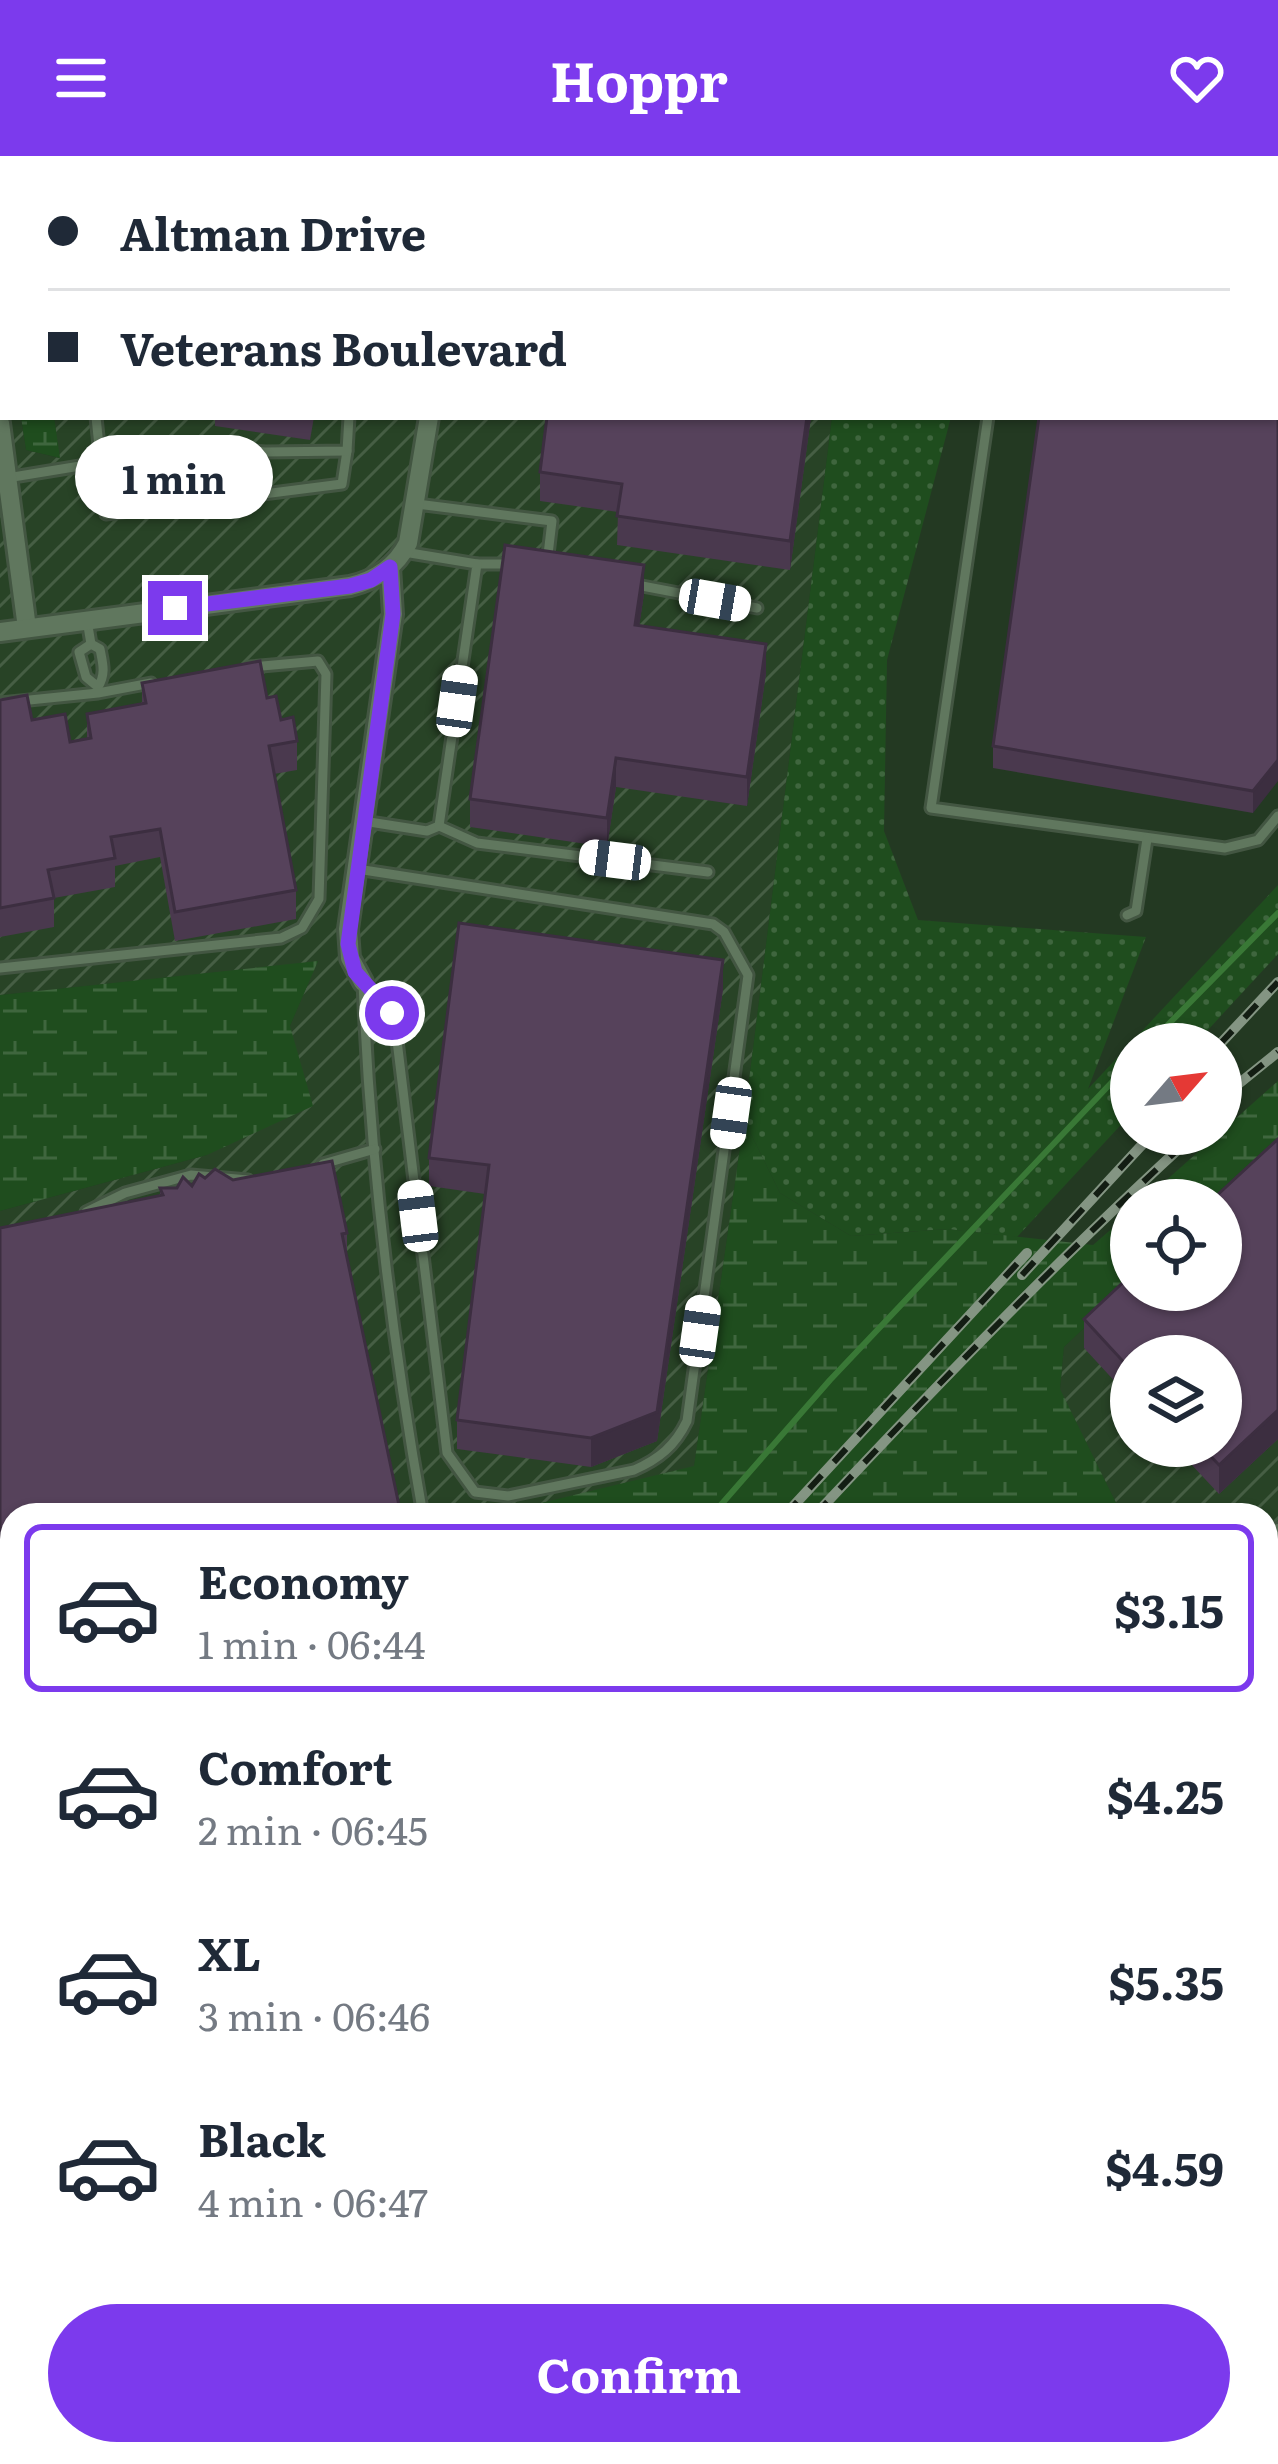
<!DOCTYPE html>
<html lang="en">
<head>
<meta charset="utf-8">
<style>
  :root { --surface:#fff; --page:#f2f2f3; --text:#1f2937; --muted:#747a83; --line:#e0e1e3; --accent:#7c3aed }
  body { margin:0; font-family:Literata,serif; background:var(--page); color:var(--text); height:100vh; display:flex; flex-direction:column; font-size:45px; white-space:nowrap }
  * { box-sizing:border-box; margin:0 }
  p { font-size:39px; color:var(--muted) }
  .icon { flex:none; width:66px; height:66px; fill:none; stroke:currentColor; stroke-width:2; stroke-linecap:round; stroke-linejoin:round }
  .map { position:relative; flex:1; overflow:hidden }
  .panel { position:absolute; left:0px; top:1347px; width:1278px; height:963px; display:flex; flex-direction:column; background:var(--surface); border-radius:36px 36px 0 0; box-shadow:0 3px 9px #0004 }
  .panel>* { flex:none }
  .guide { position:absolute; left:0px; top:0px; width:1278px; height:264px; box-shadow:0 3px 9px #0004; display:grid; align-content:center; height:264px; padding:0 48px; background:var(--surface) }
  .needle { width:78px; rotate:62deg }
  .controls { position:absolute; left:1110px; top:867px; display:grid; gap:24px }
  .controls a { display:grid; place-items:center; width:132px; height:132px; border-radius:50%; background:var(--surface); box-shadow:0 3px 9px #0004; font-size:60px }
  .end { position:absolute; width:54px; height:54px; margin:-27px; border:15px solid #7c3aed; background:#fff; box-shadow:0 0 0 6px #fff }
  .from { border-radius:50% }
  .bubble { position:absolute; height:84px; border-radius:42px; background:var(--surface); box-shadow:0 3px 9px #0004; font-size:39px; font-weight:700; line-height:84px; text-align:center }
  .car { position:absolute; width:36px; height:72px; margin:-36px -18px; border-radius:15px; box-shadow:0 0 9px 3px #0007; background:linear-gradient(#fff 24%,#345 0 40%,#fff 0 76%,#345 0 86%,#fff 0) }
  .guide b { display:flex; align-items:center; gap:42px; height:114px; font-size:45px }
  .guide b+b { border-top:3px solid var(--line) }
  .guide i { width:30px; height:30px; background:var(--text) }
  ul { padding:21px 0 0; list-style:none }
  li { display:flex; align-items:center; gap:36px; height:168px; margin:0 24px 18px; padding:0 24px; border:6px solid transparent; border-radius:18px }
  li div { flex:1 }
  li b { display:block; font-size:45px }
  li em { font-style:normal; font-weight:700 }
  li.active { border-color:var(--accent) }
  li>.icon { width:108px; height:108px; stroke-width:1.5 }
  .action { display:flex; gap:24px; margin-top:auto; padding:24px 48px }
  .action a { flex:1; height:138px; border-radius:72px; background:var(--accent); color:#fff; font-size:48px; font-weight:700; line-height:138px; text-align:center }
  header { display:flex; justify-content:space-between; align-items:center; height:156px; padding:0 48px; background:var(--accent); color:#fff; font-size:54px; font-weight:700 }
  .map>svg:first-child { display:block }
  .industrial { fill:url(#industrial-furrows); fill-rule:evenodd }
  .grass { fill:url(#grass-dots) }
  .wetland { fill:url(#wetland-marsh) }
  .water { fill:url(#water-ripples) }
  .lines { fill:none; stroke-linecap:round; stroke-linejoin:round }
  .stream { stroke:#397836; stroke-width:6 }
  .lane-casing { stroke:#435642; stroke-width:15 }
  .street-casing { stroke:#435642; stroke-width:24 }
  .path { stroke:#718470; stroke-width:3; stroke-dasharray:9 6; stroke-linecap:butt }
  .lane { stroke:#60775e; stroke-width:9 }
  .street { stroke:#60775e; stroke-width:18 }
  .rail-casing { stroke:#849583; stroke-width:10 }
  .rail { stroke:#131d13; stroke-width:6; stroke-dasharray:18; stroke-linecap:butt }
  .wall { fill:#4a394e }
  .shaded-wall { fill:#3c2e40 }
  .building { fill:#56425b; stroke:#3c2e40; stroke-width:3 }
  .route { stroke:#7c3aed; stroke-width:15 }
</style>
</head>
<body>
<header><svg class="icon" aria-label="menu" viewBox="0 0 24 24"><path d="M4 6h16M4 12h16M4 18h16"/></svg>Hoppr<svg class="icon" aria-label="heart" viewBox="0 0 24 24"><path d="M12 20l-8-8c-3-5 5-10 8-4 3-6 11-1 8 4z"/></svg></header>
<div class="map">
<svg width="1278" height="2308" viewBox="0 0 1278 2308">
  <defs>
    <pattern id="industrial-furrows" width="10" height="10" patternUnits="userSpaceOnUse" patternTransform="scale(3)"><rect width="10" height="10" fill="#284326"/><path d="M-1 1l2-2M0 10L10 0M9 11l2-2" fill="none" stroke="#465e44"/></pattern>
    <pattern id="grass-dots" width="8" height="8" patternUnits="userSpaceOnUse" patternTransform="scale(3)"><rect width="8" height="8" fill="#1f4d1e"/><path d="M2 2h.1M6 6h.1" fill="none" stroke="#3f663e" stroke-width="1.8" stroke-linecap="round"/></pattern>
    <pattern id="wetland-marsh" width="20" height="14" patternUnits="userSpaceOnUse" patternTransform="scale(3)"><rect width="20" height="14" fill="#1f4d1e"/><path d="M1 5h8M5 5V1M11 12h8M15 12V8" fill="none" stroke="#3f663e"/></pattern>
    <pattern id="water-ripples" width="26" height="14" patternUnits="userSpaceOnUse" patternTransform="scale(3)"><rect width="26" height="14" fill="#397836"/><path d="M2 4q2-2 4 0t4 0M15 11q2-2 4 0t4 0" fill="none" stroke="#5e915b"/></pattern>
  </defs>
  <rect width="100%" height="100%" fill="#233922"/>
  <g class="industrial">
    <polygon points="0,111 3,261 21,261 26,294 59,302 54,261 832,261 744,964 694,1311 492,1359 12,1359 12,1769 0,1728 0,1055 207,999 290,870 317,806 0,839"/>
    <path d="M1278 991V1386L1266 1397V1359H1122L1060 1234 1064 1191 1131 1128V1134H1221ZM1131 1200H1221V1290H1131Z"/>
  </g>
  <polygon class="grass" points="832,261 951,261 887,504 884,675 918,764 1146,781 1088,933 1278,729 1278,798 1195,888 1131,888 1131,958 1017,1081 947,1073 851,1080 780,1037 744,964"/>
  <g class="wetland">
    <polygon points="0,0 203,0 212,3 3,3 3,113"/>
    <polygon points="21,261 54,261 60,302 26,294"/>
    <polygon points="318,805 290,870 313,950 207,999 0,1055 0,839"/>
    <polygon points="1278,925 1278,991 1221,1044 1144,1044"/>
    <polygon points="744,964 780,1037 851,1080 947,1073 1093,1089 1131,1056 1131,1128 1064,1191 1060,1233 1122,1359 492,1359 694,1310"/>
    <polygon points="1266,1444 1278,1447 1278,1685 1266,1677"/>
    <polygon points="12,1927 12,2298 237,2298 222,2308 0,2308 0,1982"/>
    <polygon points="1266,2024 1278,2050 1278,2147 1266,2104"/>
    <polygon points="494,2298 599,2298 595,2308 486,2308"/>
  </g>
  <g class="water">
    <polygon points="1266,1677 1278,1685 1278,2050 1266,2024"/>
    <polygon points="237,2298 494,2298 486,2308 222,2308"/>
    <polygon points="642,2298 1204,2298 1202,2308 638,2308"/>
  </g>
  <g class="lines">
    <g class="stream">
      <polyline points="1149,888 1278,757"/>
      <polyline points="712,1359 830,1224 1131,906"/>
    </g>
    <defs>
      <g id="lane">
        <polyline points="250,0 261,3"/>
        <polyline points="813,0 814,3"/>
        <polyline points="347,3 348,0"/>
        <polyline points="628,3 640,0"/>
        <polyline points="900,3 900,0"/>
        <polyline points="1048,3 1048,0"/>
        <polyline points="96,261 106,358 342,328 347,295"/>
        <polyline points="988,261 931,652 1225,692 1258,684 1278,660"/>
        <polyline points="7,322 202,290 265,296 347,295 349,261"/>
        <polyline points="417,348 552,365 547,407"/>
        <polyline points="477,408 514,408"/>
        <polyline points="637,429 757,452"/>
        <path d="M87 464 91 488 100 493C103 508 106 518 98 531L86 521 79 496 91 488"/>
        <polyline points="0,547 98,537 151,527"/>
        <polyline points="363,665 427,675 439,670 477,408 404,396"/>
        <polyline points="439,670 477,687 708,716"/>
        <path d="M357 713 713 768 724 776 748 819 687 1265C675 1290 659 1303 634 1314L508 1340 475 1336 447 1297 395 868 388 850 363 826"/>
        <polyline points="1127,759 1136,755 1147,683"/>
        <polyline points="0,812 281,782 302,772 319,743 326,518 318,505 250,511"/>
        <path d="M363 826C370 1003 392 1184 423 1359"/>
        <polyline points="323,1008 375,993"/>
        <polyline points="86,1056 125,1037 191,1019 248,1024"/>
        <polyline points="0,1660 12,1656"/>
      </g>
      <g id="street">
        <polyline points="466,3 467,0"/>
        <polyline points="0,267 27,472"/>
        <path d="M0 476 350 430C376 424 396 411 408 387L429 261"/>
        <polyline points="363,826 350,802 348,773 393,458 390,411"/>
        <polyline points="1266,1388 1278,1377"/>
      </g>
    </defs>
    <use href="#lane" class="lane-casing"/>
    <use href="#street" class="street-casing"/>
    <g class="path">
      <polyline points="0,2282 12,2270"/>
      <polyline points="608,2308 610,2298"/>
      <polyline points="1229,2308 1232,2298"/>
    </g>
    <use href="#lane" class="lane"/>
    <use href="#street" class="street"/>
    <defs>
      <g id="rail">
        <polyline points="1220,888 1278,826"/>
        <polyline points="1221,942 1278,896"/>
        <polyline points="1022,1119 1152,978"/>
        <polyline points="785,1359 1027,1097"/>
        <path d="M815 1359C938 1228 1062 1099 1195 978"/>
        <polyline points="0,2209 12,2196"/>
      </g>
    </defs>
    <use href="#rail" class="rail-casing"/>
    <use href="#rail" class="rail"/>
  </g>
  <g class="wall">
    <polygon points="1278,0 1253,657 993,612 993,590"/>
    <polygon points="215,261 314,261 310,284 215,270"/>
    <polygon points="547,261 811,261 790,414 617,389 618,356 540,345 540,316"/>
    <polygon points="644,438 639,470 766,517 747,650 616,631 607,691 470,671 470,643"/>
    <polygon points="142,527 267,542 297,585 297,614 274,618 296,734 296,763 175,785 160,701 115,710 115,731 54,742 54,771 0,781 0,544 70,586 87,583 87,558 142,548"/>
    <polygon points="723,833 657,1285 591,1311 457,1293 457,1264 485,1038 429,1030 429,1002"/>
    <polygon points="1278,983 1278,1283 1219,1338 1174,1290 1221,1290 1131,1200 1131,1243 1084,1192 1084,1163"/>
    <polygon points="205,1022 233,1024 347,1077 347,1105 12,1359 12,1610 0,1612 0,1072 160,1039 160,1032 192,1030"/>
  </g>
  <g class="shaded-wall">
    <polygon points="807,261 811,261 790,414 790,385"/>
    <polygon points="644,409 644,438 635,498 635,469"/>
    <polygon points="766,488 766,517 747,650 747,621"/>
    <polygon points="616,602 616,631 607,691 607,662"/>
    <polygon points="1278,604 1278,625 1253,657 1253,635"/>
    <polygon points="723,804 723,833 657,1285 591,1311 591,1282"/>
    <polygon points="1278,1254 1278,1283 1219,1338 1219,1309"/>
    <polygon points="12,1581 12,1610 0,1612 0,1584"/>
  </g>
  <g class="building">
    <polygon points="1075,0 1278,0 1278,604 1253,635 993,590 1039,261 1275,261 1275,3 1075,3"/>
    <polygon points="547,261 807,261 790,385 617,360 622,328 540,316"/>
    <polygon points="505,389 644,409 635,469 766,488 747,621 616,602 607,662 470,643"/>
    <polygon points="260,505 267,542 276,540 281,564 293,561 297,585 269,590 296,734 175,756 160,673 111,681 115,702 48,714 54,742 0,752 0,544 27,539 32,564 65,558 70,586 91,582 87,558 146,547 142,527"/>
    <polygon points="459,767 723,804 657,1256 591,1282 457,1264 489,1009 429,1002"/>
    <polygon points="1278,983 1278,1254 1219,1309 1201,1290 1221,1290 1221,1200 1131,1200 1131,1214 1084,1163 1131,1119 1131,1134 1221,1134 1221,1044 1212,1044"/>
    <polygon points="332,1005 347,1077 342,1078 401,1359 12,1359 12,1581 0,1584 0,1072 163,1039 160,1032 177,1032 183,1021 192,1030 199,1018 205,1022 215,1013 233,1024"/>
  </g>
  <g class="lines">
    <polyline class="route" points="175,452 350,430 371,424 390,411 393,458 348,788 355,816 392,857"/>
  </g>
</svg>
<div class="controls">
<a><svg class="needle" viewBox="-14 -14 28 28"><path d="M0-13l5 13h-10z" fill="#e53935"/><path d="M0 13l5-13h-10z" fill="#747a83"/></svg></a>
<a><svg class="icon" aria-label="locate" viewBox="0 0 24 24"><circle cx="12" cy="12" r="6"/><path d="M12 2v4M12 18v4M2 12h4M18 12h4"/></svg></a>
<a><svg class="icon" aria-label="layers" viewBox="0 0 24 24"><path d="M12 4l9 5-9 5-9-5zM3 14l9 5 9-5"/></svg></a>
</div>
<i class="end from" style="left:392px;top:857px"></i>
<i class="end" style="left:175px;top:452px"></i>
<div class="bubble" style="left:75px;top:279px;width:198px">1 min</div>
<i class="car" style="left:715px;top:444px;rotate:100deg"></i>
<i class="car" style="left:457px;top:545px;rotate:8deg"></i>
<i class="car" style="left:615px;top:704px;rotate:277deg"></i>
<i class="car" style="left:731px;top:957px;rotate:188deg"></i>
<i class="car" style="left:418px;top:1060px;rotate:353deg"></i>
<i class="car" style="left:700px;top:1175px;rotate:8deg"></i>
<div class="guide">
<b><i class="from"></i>Altman Drive</b>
<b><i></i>Veterans Boulevard</b>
</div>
<section class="panel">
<ul>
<li class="active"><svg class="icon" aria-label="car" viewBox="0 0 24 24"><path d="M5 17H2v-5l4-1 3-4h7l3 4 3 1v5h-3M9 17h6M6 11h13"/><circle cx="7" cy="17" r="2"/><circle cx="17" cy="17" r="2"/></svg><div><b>Economy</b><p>1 min · 06:44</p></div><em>$3.15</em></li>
<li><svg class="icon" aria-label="car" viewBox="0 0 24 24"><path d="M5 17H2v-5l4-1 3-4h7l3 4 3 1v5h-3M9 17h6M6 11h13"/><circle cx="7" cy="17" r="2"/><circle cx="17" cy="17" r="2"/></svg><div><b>Comfort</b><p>2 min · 06:45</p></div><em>$4.25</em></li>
<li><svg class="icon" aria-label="car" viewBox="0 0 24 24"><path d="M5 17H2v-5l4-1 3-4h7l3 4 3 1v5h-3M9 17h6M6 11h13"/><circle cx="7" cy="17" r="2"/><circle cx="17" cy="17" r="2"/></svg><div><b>XL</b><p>3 min · 06:46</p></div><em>$5.35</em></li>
<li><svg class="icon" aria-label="car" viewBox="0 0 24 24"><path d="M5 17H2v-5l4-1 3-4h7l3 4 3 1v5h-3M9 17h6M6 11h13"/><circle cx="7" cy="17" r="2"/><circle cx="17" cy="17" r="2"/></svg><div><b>Black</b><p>4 min · 06:47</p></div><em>$4.59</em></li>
</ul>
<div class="action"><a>Confirm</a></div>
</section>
</div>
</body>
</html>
